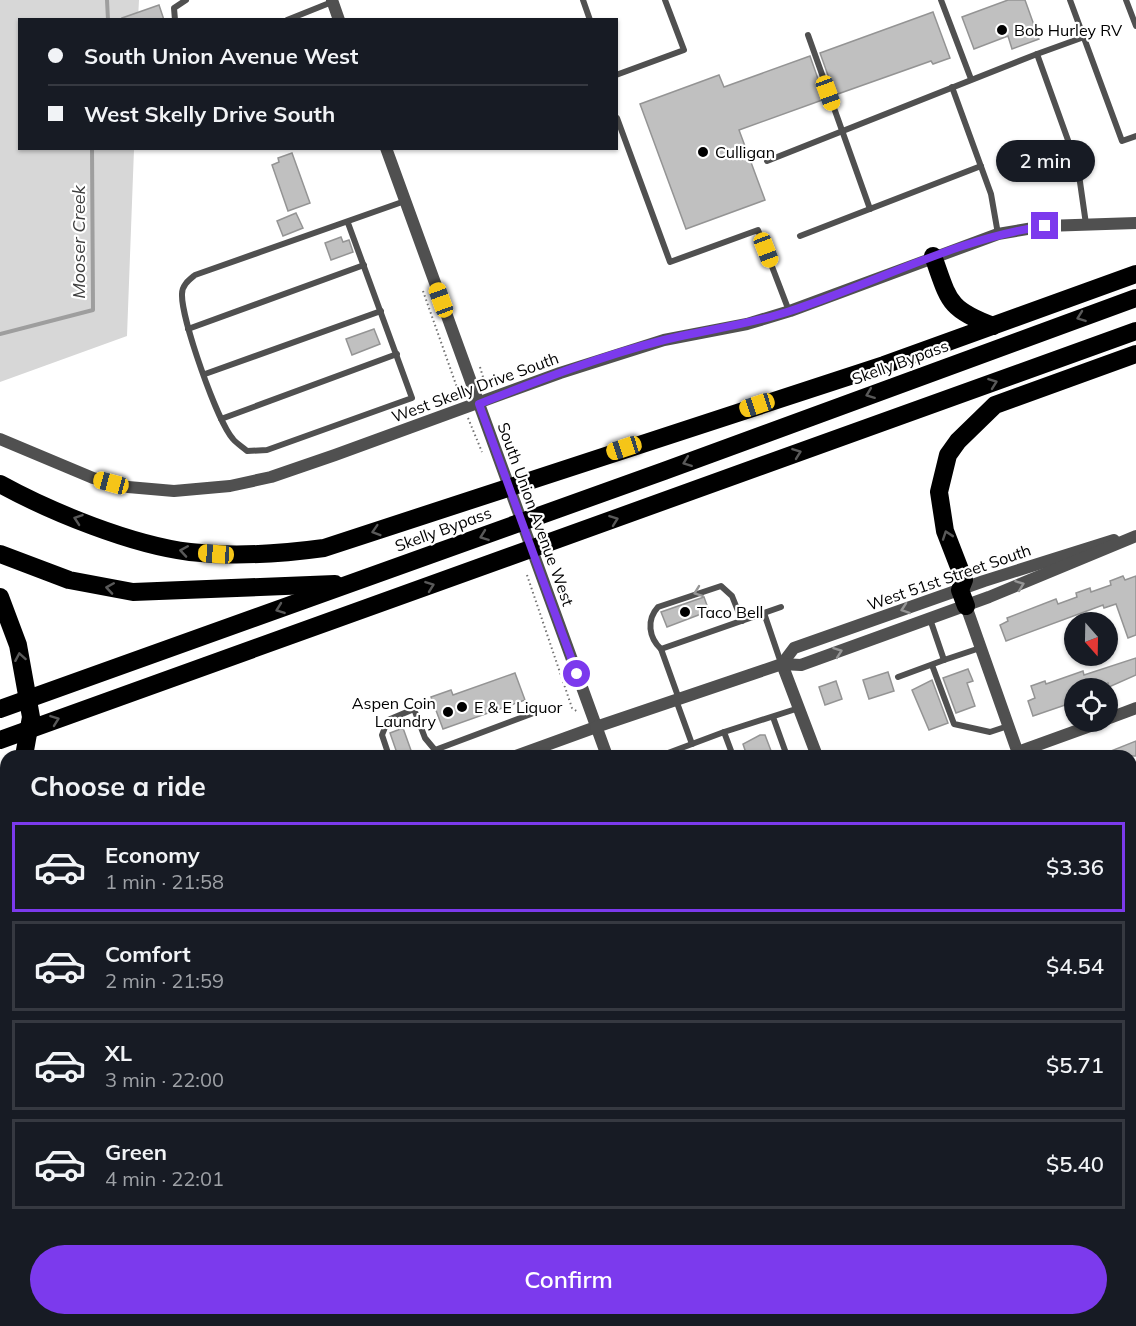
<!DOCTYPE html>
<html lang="en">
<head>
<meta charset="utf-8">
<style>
  :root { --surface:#171b24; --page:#242831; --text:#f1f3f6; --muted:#9ea1a6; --line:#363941; --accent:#7c3aed }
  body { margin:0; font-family:Mulish,sans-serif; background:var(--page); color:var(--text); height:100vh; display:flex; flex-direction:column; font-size:22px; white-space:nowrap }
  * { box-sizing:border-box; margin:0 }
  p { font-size:20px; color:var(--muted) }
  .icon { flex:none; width:33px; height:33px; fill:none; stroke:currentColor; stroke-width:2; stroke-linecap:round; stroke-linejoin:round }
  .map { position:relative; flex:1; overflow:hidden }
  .sheet { position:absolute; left:0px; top:750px; width:1137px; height:576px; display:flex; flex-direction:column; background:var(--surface); border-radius:18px 18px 0 0; box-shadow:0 2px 4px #0004 }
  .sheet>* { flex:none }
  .guide { position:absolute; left:18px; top:18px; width:600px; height:132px; border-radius:0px; box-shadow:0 2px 4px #0004; display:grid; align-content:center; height:132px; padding:0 30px; background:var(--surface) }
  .needle { width:39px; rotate:160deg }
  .buttons { position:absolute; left:1064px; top:612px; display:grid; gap:12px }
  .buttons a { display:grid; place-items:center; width:54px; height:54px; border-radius:50%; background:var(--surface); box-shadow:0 2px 4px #0004; font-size:30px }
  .end { position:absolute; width:27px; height:27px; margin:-14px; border:8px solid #7c3aed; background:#fff; box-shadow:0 0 0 3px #fff }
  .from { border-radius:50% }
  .bubble { position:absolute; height:42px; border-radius:21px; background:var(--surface); box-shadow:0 2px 4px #0004; font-size:20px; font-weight:600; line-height:42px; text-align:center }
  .car { position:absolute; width:18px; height:36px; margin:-18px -9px; border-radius:8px; box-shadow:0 0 4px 2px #0007; background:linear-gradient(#f5c518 24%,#345 0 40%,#f5c518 0 76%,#345 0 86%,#f5c518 0) }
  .guide b { display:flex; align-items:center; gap:21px; height:57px; font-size:22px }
  .guide b+b { border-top:2px solid var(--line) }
  .guide i { width:15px; height:15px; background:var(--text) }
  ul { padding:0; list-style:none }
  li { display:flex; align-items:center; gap:18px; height:90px; margin:0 12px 9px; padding:0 18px; border:3px solid var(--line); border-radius:0px }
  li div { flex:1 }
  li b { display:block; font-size:22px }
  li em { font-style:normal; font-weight:600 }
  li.selected { border-color:var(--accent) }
  li>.icon { width:54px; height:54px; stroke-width:1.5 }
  h2 { padding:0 30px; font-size:27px; line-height:72px }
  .action { display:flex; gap:12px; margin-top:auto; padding:12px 30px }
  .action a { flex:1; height:69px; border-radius:36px; background:var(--accent); color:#fff; font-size:24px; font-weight:600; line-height:69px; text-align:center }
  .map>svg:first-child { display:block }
  .green { fill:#d7d7d7 }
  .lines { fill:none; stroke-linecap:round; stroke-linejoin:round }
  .stream { stroke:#9e9e9e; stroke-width:4 }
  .building { fill:#c0c0c0; stroke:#949494; stroke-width:1.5 }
  .path { stroke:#727272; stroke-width:2; stroke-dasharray:1.5 3; stroke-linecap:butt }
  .service { stroke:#505050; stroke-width:6 }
  .minor { stroke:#505050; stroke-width:12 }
  .tertiary { stroke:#505050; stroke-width:12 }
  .motorway { stroke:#000; stroke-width:18 }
  .oneway { stroke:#595959 }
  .oneway2 { stroke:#969696 }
  .route { stroke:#7c3aed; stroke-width:8 }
  .poi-dot { fill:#000; stroke:#fff; stroke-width:2 }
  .labels { text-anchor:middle; stroke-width:4.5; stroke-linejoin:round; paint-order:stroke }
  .poi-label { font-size:16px; fill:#000; stroke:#fff; text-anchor:start }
  .street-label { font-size:16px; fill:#000; stroke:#fff }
  .water-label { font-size:18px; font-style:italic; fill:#3f3f3f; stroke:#fff }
</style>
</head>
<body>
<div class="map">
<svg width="1136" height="1326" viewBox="0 0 1136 1326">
  <rect width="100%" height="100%" fill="#fff"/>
  <polygon class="green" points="0,0 139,0 138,19 20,20 20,148 134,149 127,336 0,382"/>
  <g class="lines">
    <g class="stream">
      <polyline points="107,0 108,20"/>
      <polyline points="0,334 93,310 92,148"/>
    </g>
  </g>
  <g class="building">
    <polygon points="1008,0 1025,0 1039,39 1012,49 1008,36 974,49 962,17"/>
    <polygon points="159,5 164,20 123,20 122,18"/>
    <polygon points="933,12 950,58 933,64 931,61 835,95 820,53"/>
    <polygon points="810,56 825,99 739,130 765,200 686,229 640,104 719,75 724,87"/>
    <polygon points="292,153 310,203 288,211 272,165 279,162 278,158"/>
    <polygon points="296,213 303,228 283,236 277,221"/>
    <polygon points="341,237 343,242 349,240 353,252 331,260 325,243"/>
    <polygon points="374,329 380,344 352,355 346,339"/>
    <polygon points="1123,576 1125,580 1136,576 1136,635 1128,638 1116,604 1104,608 1103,605 1006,641 1000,625 1008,621 1007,618 1056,599 1058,604 1077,597 1076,593 1090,588 1091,592 1111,585 1110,581"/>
    <polygon points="704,597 709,611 667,627 661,612"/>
    <polygon points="1136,658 1136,675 1109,687 1108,683 1095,688 1093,683 1074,688 1074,702 1033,716 1028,701 1035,698 1031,686 1045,681 1046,684 1083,671 1084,675"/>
    <polygon points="968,669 973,681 967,683 975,706 956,713 943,678"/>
    <polygon points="888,672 894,691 869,699 863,680"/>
    <polygon points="515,673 525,700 443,729 431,697 451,690 453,695"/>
    <polygon points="932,680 948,723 929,730 912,690"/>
    <polygon points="836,681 842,699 825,705 819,687"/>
    <polygon points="403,728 413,756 398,756 390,733"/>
    <polygon points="760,735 765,735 773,756 747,756 743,744"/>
    <polygon points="1136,741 1136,756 1101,756 1101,755"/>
  </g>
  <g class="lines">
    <g class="path">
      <polyline points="423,291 460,396"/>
      <polyline points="480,367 485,384"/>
      <polyline points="468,418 482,452"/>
      <polyline points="527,575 572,708 578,712"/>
    </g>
    <g class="service">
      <polyline points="583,0 590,20"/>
      <polyline points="941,0 971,79"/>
      <polyline points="1070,0 1122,141 1136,136"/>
      <polyline points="1126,0 1136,26"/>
      <polyline points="175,20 174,8 186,0"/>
      <polyline points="287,20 332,2"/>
      <polyline points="808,35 870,209"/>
      <polyline points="1037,54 1084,37"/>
      <polyline points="616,75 684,50 665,0"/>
      <polyline points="952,87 991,194 998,234"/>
      <polyline points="617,118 670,262 758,230 789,311"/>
      <polyline points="767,161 1037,54 1078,168 1086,224"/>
      <path d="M348 223 412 398 267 450 247 451C243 447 237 444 233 439 217 421 181 318 182 294 182 285 189 280 195 275L405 201"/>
      <polyline points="800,236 981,166"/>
      <polyline points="188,329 364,265"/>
      <polyline points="205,374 381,311"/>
      <polyline points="221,419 397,354"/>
      <polyline points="764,613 781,663"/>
      <polyline points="930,619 944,660 980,648"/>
      <polyline points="661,649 781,607"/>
      <polyline points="932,665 954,724 990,732 1008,726"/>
      <polyline points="898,677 944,660"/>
      <path d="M679 699 661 649C649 638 646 620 658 607L721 586 732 596 742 621"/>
      <polyline points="676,700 692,744"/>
      <polyline points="773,717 787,756"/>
      <polyline points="389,756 382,735 388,720 414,709 425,738 435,750"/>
      <polyline points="438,756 435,750 539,711"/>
      <polyline points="660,756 724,732"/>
      <polyline points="733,756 724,732 799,708"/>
      <polyline points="765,1320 767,1326"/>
    </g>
    <g class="minor">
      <polyline points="966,606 1019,756"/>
      <polyline points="782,664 817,756"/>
      <polyline points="1107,719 1136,708"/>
      <polyline points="1018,752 1101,722"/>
      <polyline points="516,756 596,727"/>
      <polyline points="1131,882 1136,880"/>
      <polyline points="1131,1057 1136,1070"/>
      <polyline points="528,1320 530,1326"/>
      <polyline points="1018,1320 1020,1326"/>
      <polyline points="556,1326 573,1320"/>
    </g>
    <g class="tertiary">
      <polyline points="332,0 339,20"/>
      <polyline points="386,148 607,756"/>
      <polyline points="0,439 93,478 128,487 174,491 230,486 271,477 335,455 560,373 664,340 747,324 790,311 998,234 1045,226 1136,223"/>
      <polyline points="782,664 794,648 984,581 1114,540"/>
      <polyline points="596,727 782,664 801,665 989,597 1136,536"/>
      <polyline points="810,1320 813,1326"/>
    </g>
    <g class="motorway">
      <path d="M933 256C949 300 947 309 993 326"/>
      <path d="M0 484C51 512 132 545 190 552 234 557 280 554 324 548L884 365 1136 274"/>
      <polyline points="0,554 69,580 133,592 335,584"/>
      <polyline points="0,597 18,645 31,717 24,756"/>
      <polyline points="966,606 960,590 964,580 945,531 939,492 948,455 958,441 995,405 1136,354"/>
      <polyline points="0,709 664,471 1136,298"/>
      <polyline points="0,740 1136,331"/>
      <polyline points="0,839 6,826"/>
    </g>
  </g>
  <defs><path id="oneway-chevron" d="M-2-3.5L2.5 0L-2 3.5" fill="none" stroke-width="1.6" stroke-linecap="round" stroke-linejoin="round" transform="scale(1.5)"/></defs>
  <g class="oneway">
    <use href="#oneway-chevron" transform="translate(1081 317) rotate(160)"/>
    <use href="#oneway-chevron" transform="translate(993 383) rotate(-20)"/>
    <use href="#oneway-chevron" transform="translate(870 394) rotate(159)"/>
    <use href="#oneway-chevron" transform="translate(797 453) rotate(-20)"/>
    <use href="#oneway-chevron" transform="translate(687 462) rotate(159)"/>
    <use href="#oneway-chevron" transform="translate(78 519) rotate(-161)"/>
    <use href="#oneway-chevron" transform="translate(614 520) rotate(-20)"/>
    <use href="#oneway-chevron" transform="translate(376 531) rotate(163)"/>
    <use href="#oneway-chevron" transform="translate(947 535) rotate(-109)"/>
    <use href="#oneway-chevron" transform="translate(484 536) rotate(160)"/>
    <use href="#oneway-chevron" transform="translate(184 551) rotate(-171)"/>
    <use href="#oneway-chevron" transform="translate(430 586) rotate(-20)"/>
    <use href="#oneway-chevron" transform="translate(110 588) rotate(-171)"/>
    <use href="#oneway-chevron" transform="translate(280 609) rotate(160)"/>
    <use href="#oneway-chevron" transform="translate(20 657) rotate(-100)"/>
    <use href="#oneway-chevron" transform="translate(55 720) rotate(-20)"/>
  </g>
  <g class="oneway2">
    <use href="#oneway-chevron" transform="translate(1020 585) rotate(-21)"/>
    <use href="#oneway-chevron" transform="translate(698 592) rotate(160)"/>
    <use href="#oneway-chevron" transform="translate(905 609) rotate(161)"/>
    <use href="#oneway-chevron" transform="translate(838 652) rotate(-20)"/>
  </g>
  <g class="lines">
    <path class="route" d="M577 674 479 404C539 380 601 356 664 340 705 330 747 325 787 312 874 284 954 239 1045 226"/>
  </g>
  <g class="poi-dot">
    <circle cx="1002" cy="30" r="6"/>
    <circle cx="703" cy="152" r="6"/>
    <circle cx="685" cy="612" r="6"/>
    <circle cx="462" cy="707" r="6"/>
    <circle cx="448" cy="712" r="6"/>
  </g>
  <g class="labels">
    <g class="poi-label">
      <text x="1014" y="36">Bob Hurley RV</text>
      <text x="715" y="158">Culligan</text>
      <text x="697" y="618">Taco Bell</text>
      <text x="436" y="709" text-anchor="end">Aspen Coin<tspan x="436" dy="18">Laundry</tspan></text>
      <text x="474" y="713">E &amp; E Liquor</text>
    </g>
    <g class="street-label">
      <text transform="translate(900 362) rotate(-20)" y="6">Skelly Bypass</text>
      <text transform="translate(475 387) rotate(-20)" y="6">West Skelly Drive South</text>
      <text transform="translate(536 514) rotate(70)" y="6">South Union Avenue West</text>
      <text transform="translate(443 529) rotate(-20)" y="6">Skelly Bypass</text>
      <text transform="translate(949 577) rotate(-19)" y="6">West 51st Street South</text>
    </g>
    <g class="water-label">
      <text transform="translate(79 242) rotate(-90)" y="6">Mooser Creek</text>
    </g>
  </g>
</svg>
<div class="buttons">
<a><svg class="needle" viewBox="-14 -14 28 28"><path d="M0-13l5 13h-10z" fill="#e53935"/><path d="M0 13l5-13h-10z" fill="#9ea1a6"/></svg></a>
<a><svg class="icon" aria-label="locate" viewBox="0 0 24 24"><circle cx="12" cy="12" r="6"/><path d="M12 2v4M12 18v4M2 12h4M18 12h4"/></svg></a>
</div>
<i class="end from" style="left:577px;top:674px"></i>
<i class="end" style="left:1045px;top:226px"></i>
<div class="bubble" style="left:996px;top:140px;width:99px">2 min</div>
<i class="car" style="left:828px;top:93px;rotate:160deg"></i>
<i class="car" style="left:766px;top:250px;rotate:159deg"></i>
<i class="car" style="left:441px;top:300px;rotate:340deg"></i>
<i class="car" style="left:757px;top:405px;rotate:252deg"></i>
<i class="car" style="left:624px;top:448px;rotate:252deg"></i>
<i class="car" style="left:111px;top:483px;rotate:285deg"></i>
<i class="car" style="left:216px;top:554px;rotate:274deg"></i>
<div class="guide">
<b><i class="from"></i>South Union Avenue West</b>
<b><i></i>West Skelly Drive South</b>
</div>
<section class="sheet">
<h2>Choose a ride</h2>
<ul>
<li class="selected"><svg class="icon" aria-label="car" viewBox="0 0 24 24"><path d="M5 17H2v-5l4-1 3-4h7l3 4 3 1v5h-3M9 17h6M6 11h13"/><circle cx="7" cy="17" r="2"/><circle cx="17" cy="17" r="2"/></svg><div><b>Economy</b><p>1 min · 21:58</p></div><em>$3.36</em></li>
<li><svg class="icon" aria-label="car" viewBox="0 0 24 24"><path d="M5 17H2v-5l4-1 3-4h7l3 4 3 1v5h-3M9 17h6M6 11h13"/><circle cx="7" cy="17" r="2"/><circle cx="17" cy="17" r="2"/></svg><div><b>Comfort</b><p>2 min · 21:59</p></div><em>$4.54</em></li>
<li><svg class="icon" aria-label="car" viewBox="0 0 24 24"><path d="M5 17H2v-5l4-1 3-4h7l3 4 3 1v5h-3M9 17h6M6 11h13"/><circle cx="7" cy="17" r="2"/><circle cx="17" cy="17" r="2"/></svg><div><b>XL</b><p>3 min · 22:00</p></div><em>$5.71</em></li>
<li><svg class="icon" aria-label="car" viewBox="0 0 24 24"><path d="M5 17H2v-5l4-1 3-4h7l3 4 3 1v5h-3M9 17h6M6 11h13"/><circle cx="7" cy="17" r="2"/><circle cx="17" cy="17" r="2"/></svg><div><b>Green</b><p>4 min · 22:01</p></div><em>$5.40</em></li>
</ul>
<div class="action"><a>Confirm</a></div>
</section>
</div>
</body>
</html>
